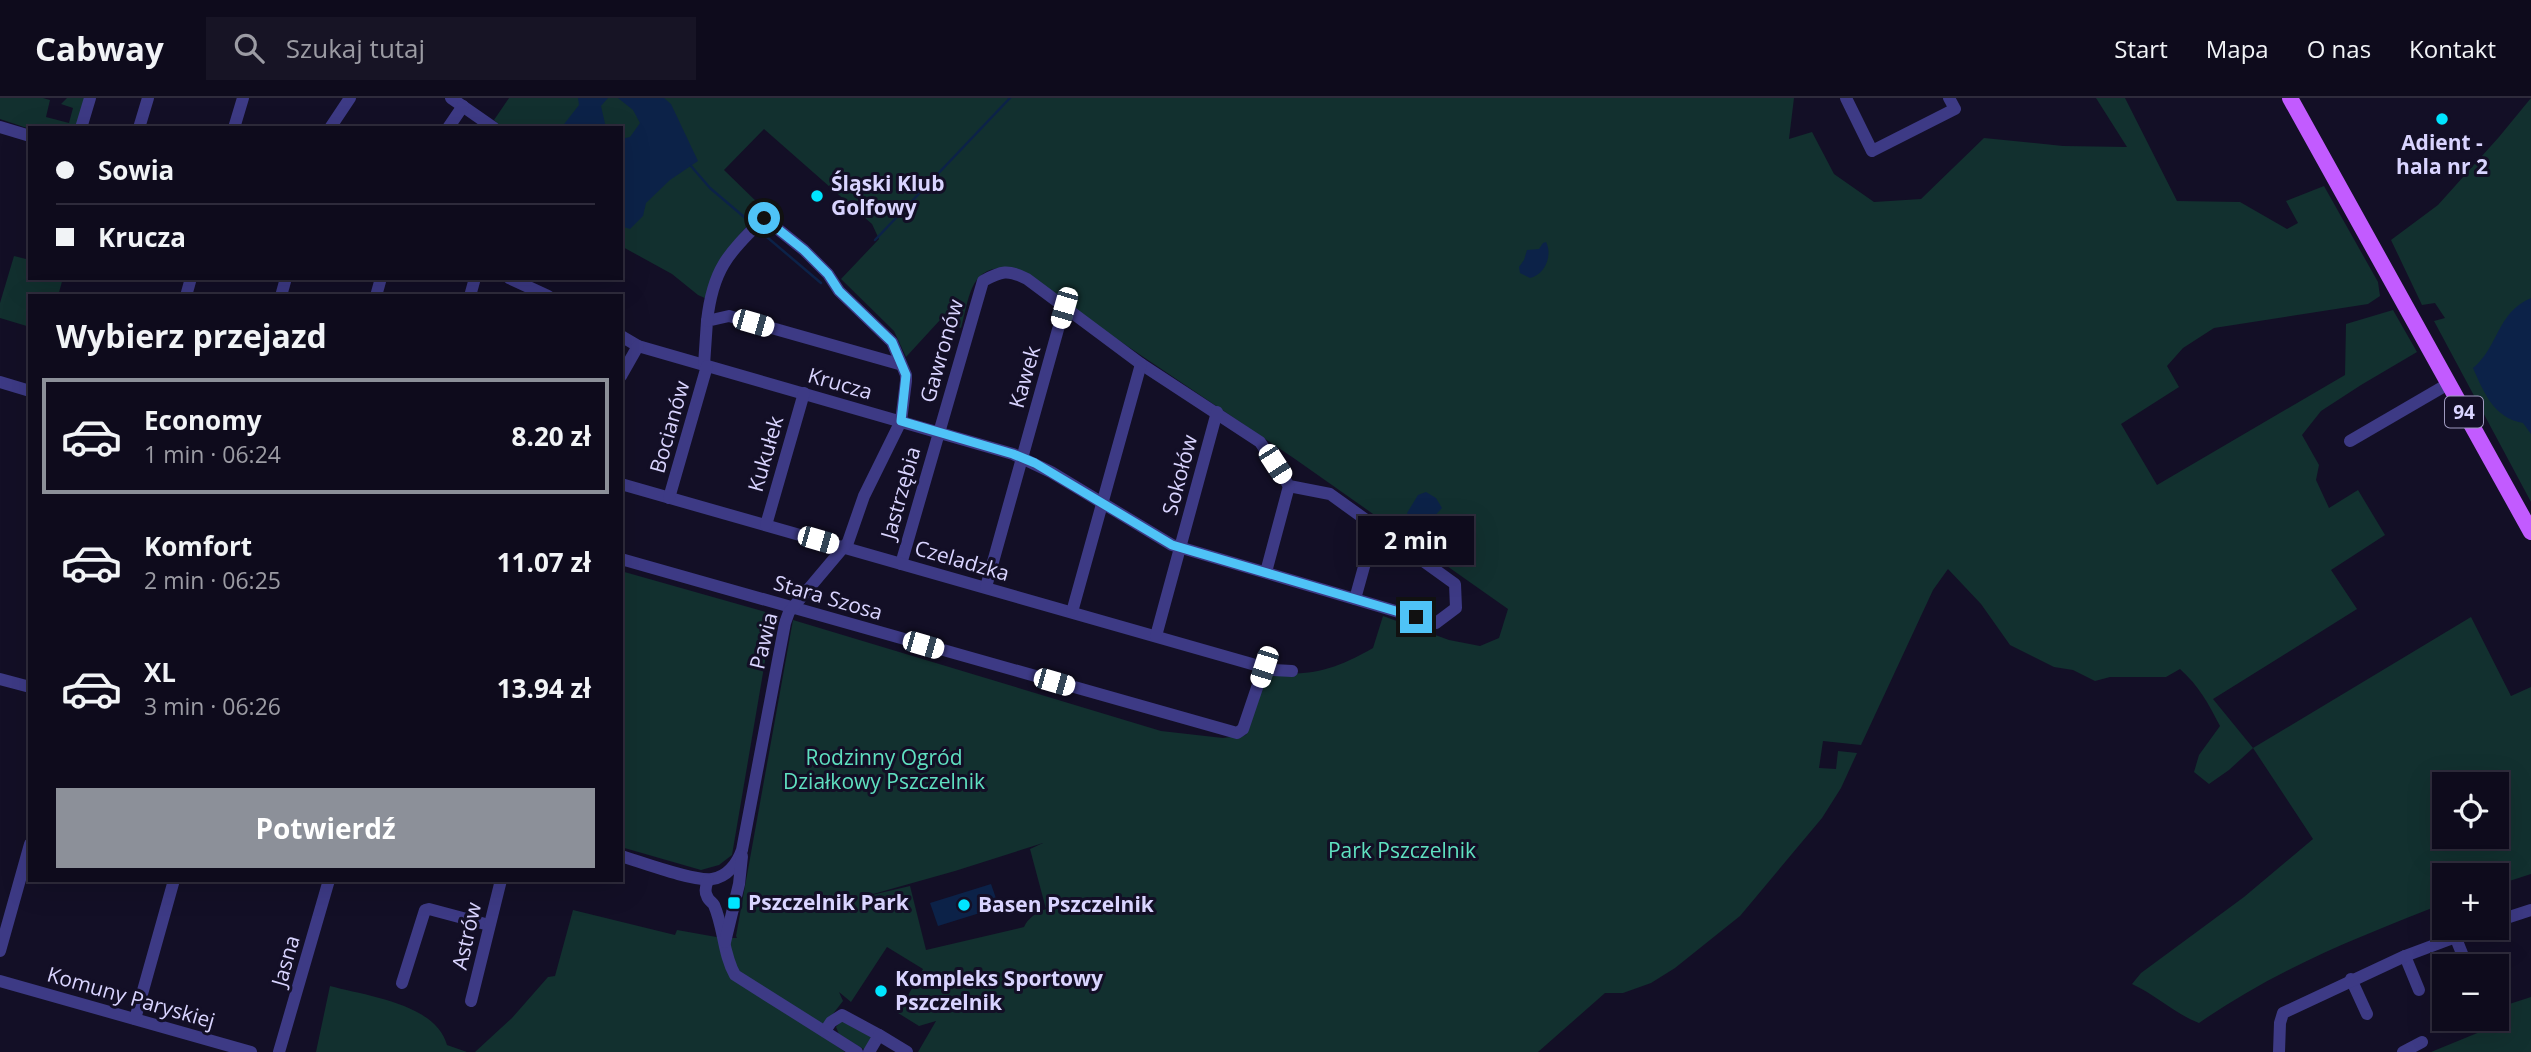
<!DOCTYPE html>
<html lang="pl">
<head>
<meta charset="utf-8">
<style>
  :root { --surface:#0e0b1c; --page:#171425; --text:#f1f3f6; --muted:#9b9ba3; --line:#2e2b3b; --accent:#8c9099 }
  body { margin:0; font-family:"Open Sans",sans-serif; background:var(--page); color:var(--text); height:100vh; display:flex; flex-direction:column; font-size:26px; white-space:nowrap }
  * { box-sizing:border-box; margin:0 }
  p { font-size:23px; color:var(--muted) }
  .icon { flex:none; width:38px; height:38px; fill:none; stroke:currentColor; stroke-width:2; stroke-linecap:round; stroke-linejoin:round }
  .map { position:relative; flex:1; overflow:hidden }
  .panel { position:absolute; left:28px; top:196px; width:595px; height:588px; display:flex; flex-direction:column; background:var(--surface); border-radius:0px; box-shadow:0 7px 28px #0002,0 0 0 2px var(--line) }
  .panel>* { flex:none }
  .top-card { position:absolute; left:28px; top:28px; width:595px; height:154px; border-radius:0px; box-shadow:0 7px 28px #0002,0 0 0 2px var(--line); display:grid; align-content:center; height:154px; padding:0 28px; background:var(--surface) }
  .controls { position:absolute; left:2432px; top:674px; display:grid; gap:14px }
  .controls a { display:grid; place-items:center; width:77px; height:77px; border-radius:0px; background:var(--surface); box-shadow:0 7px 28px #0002,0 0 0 2px var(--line); font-size:35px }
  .end { position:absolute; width:32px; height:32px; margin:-16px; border:9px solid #4fc3f7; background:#111; box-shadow:0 0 0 4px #111 }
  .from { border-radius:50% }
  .bubble { position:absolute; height:49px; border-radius:0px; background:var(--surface); box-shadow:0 7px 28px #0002,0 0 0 2px var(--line); font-size:23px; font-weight:700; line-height:49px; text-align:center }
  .car { position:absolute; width:21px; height:42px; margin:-21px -10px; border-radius:9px; box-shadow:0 0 5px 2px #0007; background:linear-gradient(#fff 24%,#345 0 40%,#fff 0 76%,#345 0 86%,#fff 0) }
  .top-card b { display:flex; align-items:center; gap:24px; height:66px; font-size:26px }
  .top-card b+b { border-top:2px solid var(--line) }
  .top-card i { width:18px; height:18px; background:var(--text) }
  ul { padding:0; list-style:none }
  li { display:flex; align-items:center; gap:21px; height:116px; margin:0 14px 10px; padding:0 14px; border:4px solid transparent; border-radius:0px }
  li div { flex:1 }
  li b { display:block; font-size:26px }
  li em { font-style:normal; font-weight:700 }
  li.on { border-color:var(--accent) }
  li>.icon { width:63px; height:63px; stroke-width:1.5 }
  h2 { padding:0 28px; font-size:32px; line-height:84px }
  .primary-button { display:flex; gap:14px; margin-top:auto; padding:14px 28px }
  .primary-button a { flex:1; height:80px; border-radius:0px; background:var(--accent); color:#fff; font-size:28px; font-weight:700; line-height:80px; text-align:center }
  header { display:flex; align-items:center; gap:42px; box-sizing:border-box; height:98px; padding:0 35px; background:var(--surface); border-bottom:2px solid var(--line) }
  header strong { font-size:33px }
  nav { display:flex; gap:38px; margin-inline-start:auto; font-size:24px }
  .search { width:490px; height:63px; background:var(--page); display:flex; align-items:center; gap:18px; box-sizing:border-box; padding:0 24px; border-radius:0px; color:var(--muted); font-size:26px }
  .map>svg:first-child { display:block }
  .green { fill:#12302f; fill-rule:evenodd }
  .water { fill:#0c2248 }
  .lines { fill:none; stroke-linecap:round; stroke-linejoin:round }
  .stream { stroke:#0c2248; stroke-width:2.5 }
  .minor { stroke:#3d3a85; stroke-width:12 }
  .major { stroke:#c25bff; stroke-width:16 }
  .route { stroke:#4fc3f7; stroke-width:9 }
  .poi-dot { fill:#00e5ff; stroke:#130f26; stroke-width:2.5 }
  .labels { text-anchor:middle; stroke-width:6; stroke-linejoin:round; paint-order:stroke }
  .shield { fill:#130f26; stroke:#9e99be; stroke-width:2 }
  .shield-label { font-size:19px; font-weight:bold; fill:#d9d4ff }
  .poi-label { font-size:21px; font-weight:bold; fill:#d9d4ff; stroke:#130f26; text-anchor:start }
  .street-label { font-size:21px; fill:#d9d4ff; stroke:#130f26 }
  .park-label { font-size:21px; fill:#5fe0c0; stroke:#130f26 }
</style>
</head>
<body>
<header>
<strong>Cabway</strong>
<div class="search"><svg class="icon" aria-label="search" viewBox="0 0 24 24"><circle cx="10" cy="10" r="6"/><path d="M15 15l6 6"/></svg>Szukaj tutaj</div>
<nav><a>Start</a><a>Mapa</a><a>O nas</a><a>Kontakt</a></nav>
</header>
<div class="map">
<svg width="2531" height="954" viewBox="0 0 2531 954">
  <rect width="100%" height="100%" fill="#130f26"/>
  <g class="green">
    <polygon points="0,0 43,0 50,2 46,19 69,25 73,10 61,6 67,0 87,0 78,30 30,31 0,21"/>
    <path d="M509 0H1794L1789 41 1812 34 1834 76 1874 104 1921 101 1984 40 2063 48 2127 49 2096 0H2125L2177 103 2240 104 2287 131 2298 125 2286 103 2324 88 2378 184 2380 198 2368 206 2214 230 2183 250 2167 268 2179 289 2121 326 2157 387 2345 277 2346 226 2393 212 2417 254 2361 287 2321 313 2302 337 2319 367 2316 382 2329 410 2358 392 2385 437 2331 472 2357 511 2213 601 2253 650 2471 519 2511 598 2531 589V776L2497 787V777H2445V805C2358 839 2276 871 2199 925 2175 916 2156 897 2132 886L2141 875 2244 799 2313 741 2253 650 2229 672 2209 686 2194 674 2199 657 2220 628C2208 605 2199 588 2180 571L2166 579H2110L2095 583 2073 572 2054 569 2010 547 1981 506 1948 471 1933 492 1861 647 1823 643 1819 670 1836 671 1838 653 1857 655 1841 690 1822 720 1740 818 1675 870 1651 885 1623 895H1605L1538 954H918L936 923 919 928 898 915 923 871 887 849 851 904 839 894 843 903 818 935 845 954H475L512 920 548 879 555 878 573 812 675 837 677 832 722 840H737L736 838 793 522 1161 633 1223 640 1246 637 1265 575C1310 578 1333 573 1373 550L1383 518 1449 542 1480 548 1499 540 1508 511 1295 361 1084 219 1004 170C969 169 969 203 961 230L940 222 906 259 894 233 841 181 879 141 872 126 764 31 724 72 763 110 735 142 707 201 698 197 672 176 621 148V30H502L494 22ZM2445 686H2497V738H2445ZM1043 745 1030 751 1046 811C1037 814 1028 820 1024 829L926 852 910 788 859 800 955 773Z"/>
    <polygon points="2531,0 2531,404 2434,223 2445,220 2435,205 2422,207 2391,142 2438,107 2499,39"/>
    <polygon points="14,158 30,162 30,180 63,180 58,198 30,198 30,229 0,220 0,205"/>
    <polygon points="621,473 773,516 732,757 719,767 701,772 621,749"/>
    <path d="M330 888C366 898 435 905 447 947L467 954H316Z"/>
    <polygon points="2531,899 2531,954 2431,954 2492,929 2497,920 2497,910"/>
    <polygon points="841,923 873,937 865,952 839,936 836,929"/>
  </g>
  <g class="water">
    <polygon points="578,0 608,0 601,8 606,30 561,30 579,7"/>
    <polygon points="618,0 664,0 671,6 698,63 670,82 646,105 643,118 630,131 621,128 621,41 630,39 640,25 633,12"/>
    <path d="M1546 144C1553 157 1545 177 1530 180L1520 175 1519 169 1524 162 1527 152 1539 151 1543 145Z"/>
    <path d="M2531 200V336L2523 325C2494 320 2484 295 2473 270 2499 249 2496 215 2531 200Z"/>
    <polygon points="1426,394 1436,400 1442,410 1427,426 1415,425 1407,415 1418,397"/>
    <polygon points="991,786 999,809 938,828 930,805"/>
  </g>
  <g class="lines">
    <g class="stream">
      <polyline points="691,68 710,90 750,124"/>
      <polyline points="761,134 821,185"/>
      <polyline points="875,142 1010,0"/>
    </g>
    <g class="minor">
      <polyline points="451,0 494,30"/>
      <polyline points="1846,0 1872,53 1955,11 1949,0"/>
      <polyline points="0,29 30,38"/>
      <polyline points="81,30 90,0"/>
      <polyline points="139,30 148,0"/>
      <polyline points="234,30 243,0"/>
      <polyline points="330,30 350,0"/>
      <polyline points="448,30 463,8"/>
      <polyline points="509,180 548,198"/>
      <polyline points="186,198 191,180"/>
      <polyline points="281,198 286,180"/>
      <polyline points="376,198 381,180"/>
      <polyline points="470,198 475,180"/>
      <path d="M621 238 638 248 1013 356 1051 374 1172 447 1436 525 1456 510 1455 486 1330 396 1289 388 1260 344 1141 266 1027 181C1008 171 1001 173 983 183L901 466"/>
      <polyline points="704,267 707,223 729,218 899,266"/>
      <polyline points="621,278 638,248"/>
      <polyline points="0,284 30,293"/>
      <polyline points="2350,343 2448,286"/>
      <polyline points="621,386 1273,572 1292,573"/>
      <polyline points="669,400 707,268"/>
      <polyline points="766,427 804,295"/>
      <polyline points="621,461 1237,635 1243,631 1264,569"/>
      <polyline points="1266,474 1289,388"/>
      <polyline points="986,489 1064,210"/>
      <polyline points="1355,501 1375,429"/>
      <polyline points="1072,514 1141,266"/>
      <polyline points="1156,538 1217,314"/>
      <polyline points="0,581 30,589"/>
      <path d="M621 758C641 764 694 784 712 781 727 779 737 766 742 752L785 525 789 514 848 444 864 398 901 323 906 283V277L892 244 839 193 828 176 804 152 764 120C728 156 713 170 707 223"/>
      <path d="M708 782C706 787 704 793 707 798 708 802 712 804 714 807 724 830 723 856 735 877L857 954"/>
      <polyline points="2497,823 2531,812"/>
      <polyline points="2455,838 2467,868"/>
      <polyline points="725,844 739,786 742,758"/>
      <polyline points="0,853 30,746"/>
      <polyline points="2405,858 2419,892"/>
      <polyline points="2351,881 2367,916"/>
      <polyline points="0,883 251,954"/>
      <polyline points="402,885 425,812 429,811 489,827"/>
      <polyline points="471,903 501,782"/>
      <polyline points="135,921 174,782"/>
      <polyline points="825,933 831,924 842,917 879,937 869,954"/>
      <polyline points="879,937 907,954"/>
      <polyline points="279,954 329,782"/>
      <polyline points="2279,954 2280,925 2283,915 2405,858 2480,830"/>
      <polyline points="2403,954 2422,944"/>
    </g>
    <polyline class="major" points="2290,0 2531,434"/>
  </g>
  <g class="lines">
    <polyline class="route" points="764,120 804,152 828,176 839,193 892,244 906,277 901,323 1013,356 1035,365 1172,447 1416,519"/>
  </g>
  <g class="poi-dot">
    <circle cx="2442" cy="21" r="7"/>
    <circle cx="817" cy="98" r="7"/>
    <rect x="727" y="798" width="14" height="14" rx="3.5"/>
    <circle cx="964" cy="807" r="7"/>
    <circle cx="881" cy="893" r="7"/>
  </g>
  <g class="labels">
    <rect class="shield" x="2445" y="298.5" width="38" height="31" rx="5"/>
    <g class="shield-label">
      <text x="2464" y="321">94</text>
    </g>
    <g class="poi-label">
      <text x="2442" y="52" text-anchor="middle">Adient -<tspan x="2442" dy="24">hala nr 2</tspan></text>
      <text x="831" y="93">Śląski Klub<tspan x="831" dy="24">Golfowy</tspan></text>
      <text x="748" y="812">Pszczelnik Park</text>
      <text x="978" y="814">Basen Pszczelnik</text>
      <text x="895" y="888">Kompleks Sportowy<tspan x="895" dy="24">Pszczelnik</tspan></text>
    </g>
    <g class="street-label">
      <text transform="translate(942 253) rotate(-74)" y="7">Gawronów</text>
      <text transform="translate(1025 279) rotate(-74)" y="7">Kawek</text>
      <text transform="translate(840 286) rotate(16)" y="7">Krucza</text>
      <text transform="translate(670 329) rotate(-74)" y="7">Bocianów</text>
      <text transform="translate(766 356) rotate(-74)" y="7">Kukułek</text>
      <text transform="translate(1180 377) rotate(-75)" y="7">Sokołów</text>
      <text transform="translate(901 395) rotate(-74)" y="7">Jastrzębia</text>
      <text transform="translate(962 463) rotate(16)" y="7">Czeladzka</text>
      <text transform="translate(828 500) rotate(16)" y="7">Stara Szosa</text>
      <text transform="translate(764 543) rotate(-76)" y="7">Pawia</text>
      <text transform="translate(467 838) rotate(-77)" y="7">Astrów</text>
      <text transform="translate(286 863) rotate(-74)" y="7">Jasna</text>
      <text transform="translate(131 900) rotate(16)" y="7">Komuny Paryskiej</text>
    </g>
    <g class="park-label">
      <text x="884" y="667">Rodzinny Ogród<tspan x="884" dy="24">Działkowy Pszczelnik</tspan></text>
      <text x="1402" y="760">Park Pszczelnik</text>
    </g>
  </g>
</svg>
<div class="controls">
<a><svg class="icon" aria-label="locate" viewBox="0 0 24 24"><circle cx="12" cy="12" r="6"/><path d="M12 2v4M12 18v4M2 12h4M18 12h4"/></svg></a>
<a>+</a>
<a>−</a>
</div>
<i class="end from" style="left:764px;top:120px"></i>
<i class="end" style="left:1416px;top:519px"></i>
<div class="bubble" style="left:1358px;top:418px;width:116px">2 min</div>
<i class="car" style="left:1064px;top:210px;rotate:196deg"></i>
<i class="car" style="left:753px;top:225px;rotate:106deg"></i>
<i class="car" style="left:1275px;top:366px;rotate:147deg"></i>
<i class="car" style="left:818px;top:442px;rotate:106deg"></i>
<i class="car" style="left:923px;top:547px;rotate:106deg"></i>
<i class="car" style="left:1264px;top:569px;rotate:198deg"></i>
<i class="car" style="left:1054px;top:584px;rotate:106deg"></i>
<div class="top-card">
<b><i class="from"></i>Sowia</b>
<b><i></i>Krucza</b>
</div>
<section class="panel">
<h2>Wybierz przejazd</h2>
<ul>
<li class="on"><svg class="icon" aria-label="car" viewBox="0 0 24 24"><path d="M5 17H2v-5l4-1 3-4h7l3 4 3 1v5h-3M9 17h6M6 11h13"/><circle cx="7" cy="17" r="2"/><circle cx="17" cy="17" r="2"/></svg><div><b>Economy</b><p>1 min · 06:24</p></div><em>8.20 zł</em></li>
<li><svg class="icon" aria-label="car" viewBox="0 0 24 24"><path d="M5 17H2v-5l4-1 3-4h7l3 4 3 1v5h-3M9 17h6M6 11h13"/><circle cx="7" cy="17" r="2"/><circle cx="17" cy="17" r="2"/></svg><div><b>Komfort</b><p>2 min · 06:25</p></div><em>11.07 zł</em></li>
<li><svg class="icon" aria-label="car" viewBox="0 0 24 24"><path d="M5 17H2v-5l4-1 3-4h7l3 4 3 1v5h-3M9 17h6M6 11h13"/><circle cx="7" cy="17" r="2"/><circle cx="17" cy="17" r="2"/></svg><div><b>XL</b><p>3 min · 06:26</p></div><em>13.94 zł</em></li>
</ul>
<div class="primary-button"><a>Potwierdź</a></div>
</section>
</div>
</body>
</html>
